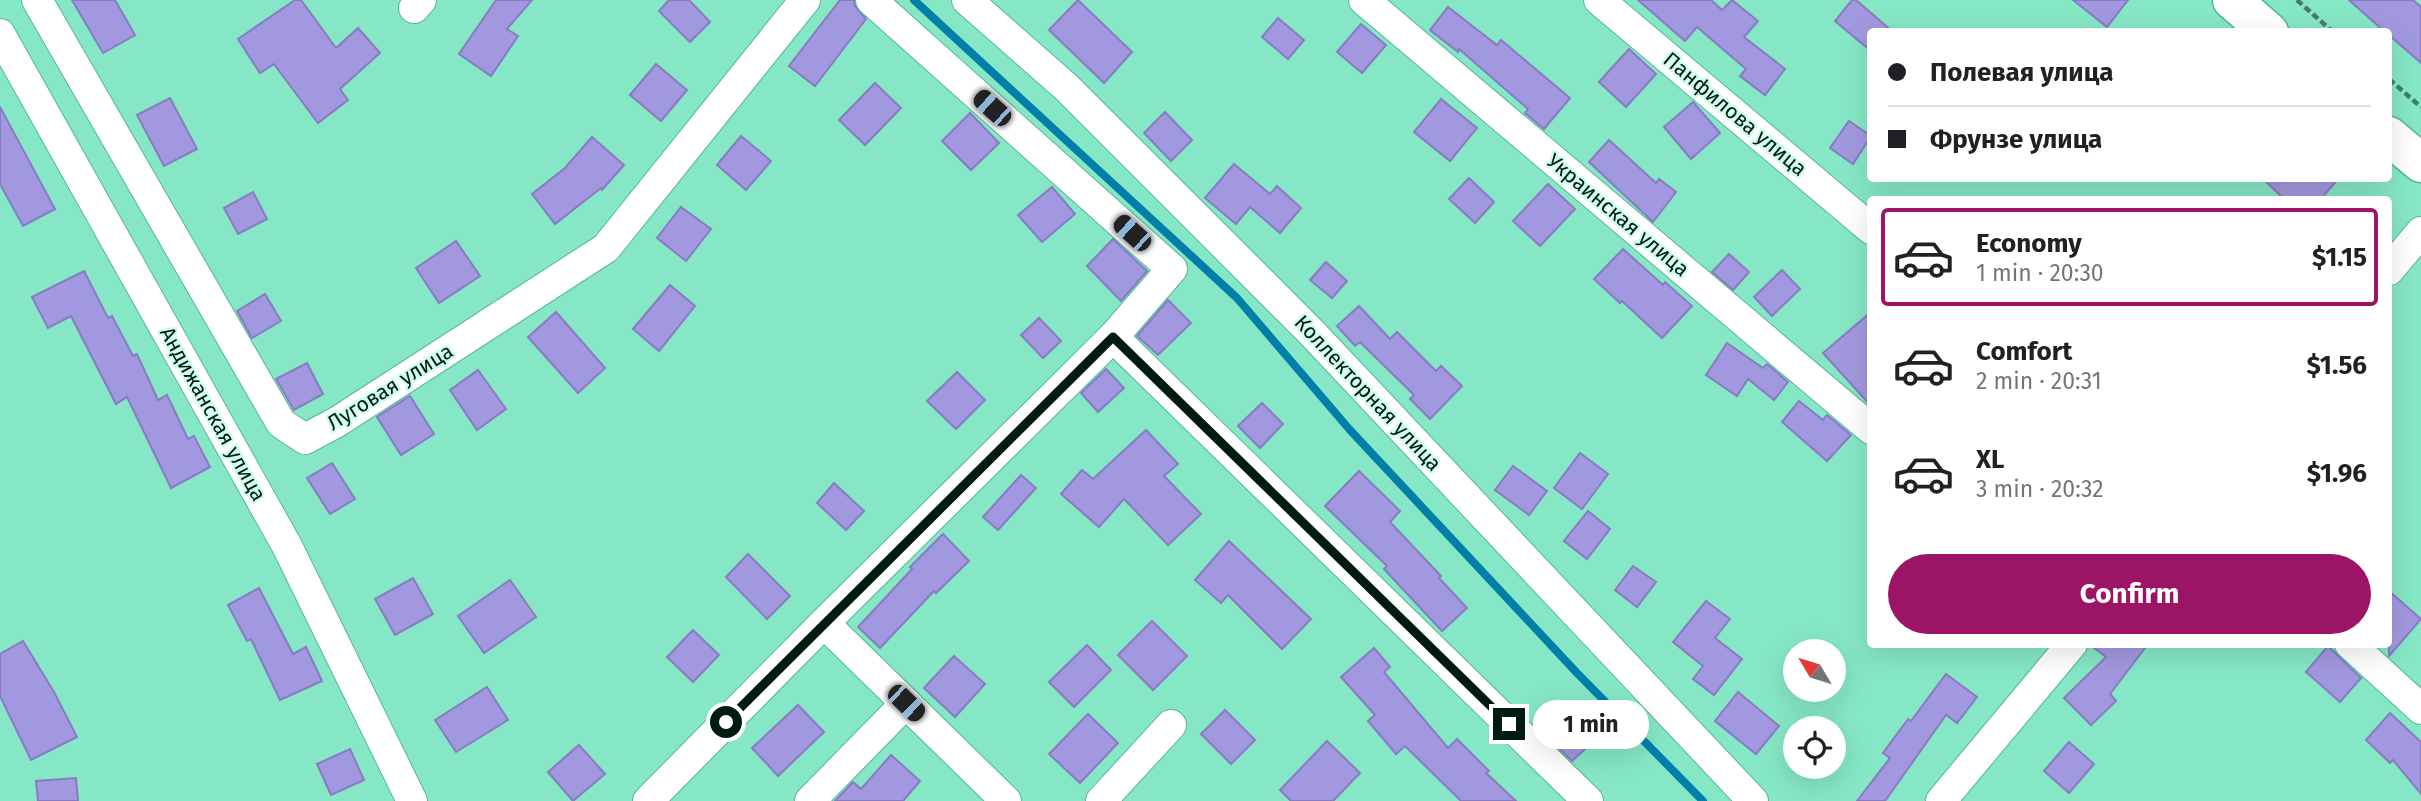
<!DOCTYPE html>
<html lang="en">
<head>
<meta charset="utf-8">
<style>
  :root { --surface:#fff; --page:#f2f2f2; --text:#202124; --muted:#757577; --line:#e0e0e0; --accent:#9b1466 }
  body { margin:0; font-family:"Fira Sans",sans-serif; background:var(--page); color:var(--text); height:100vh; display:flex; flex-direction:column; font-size:26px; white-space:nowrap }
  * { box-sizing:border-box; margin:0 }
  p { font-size:23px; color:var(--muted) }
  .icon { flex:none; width:38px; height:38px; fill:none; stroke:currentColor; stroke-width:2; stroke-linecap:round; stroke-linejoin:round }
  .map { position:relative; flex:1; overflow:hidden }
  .sheet { position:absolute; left:1867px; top:196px; width:525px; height:452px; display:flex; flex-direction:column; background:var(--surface); border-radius:7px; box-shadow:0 7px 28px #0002 }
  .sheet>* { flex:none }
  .guide { position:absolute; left:1867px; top:28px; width:525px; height:154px; border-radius:7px; box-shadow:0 7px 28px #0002; display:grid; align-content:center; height:154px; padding:0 21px; background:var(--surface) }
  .needle { width:46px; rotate:308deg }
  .tools { position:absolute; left:1783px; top:639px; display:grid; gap:14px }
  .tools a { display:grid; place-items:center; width:63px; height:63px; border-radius:50%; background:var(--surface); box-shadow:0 7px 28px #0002; font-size:35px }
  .end { position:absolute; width:32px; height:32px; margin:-16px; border:9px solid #001b12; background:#fff; box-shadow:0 0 0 4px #fff }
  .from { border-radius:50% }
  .bubble { position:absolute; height:49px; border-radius:24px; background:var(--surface); box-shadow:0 7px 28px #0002; font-size:23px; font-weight:700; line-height:49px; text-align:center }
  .car { position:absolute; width:21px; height:42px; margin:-21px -10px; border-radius:9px; box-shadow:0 0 5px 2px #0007; background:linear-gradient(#222 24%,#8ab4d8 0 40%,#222 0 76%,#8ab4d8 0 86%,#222 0) }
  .guide b { display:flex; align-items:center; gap:24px; height:66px; font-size:26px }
  .guide b+b { border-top:2px solid var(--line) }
  .guide i { width:18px; height:18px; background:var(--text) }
  ul { padding:12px 0 0; list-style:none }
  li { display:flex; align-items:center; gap:21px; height:98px; margin:0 14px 10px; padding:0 7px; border:4px solid transparent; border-radius:7px }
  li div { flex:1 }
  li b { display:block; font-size:26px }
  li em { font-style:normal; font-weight:700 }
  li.on { border-color:var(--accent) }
  li>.icon { width:63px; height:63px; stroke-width:1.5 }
  .button { display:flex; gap:14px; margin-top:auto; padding:14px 21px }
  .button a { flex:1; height:80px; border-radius:42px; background:var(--accent); color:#fff; font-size:28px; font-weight:700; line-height:80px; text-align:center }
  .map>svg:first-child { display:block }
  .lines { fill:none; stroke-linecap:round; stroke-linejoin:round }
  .stream { stroke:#017fa8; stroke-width:8 }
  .building { fill:#a298df; stroke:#877cc2; stroke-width:2 }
  .minor-casing { stroke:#55b798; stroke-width:32 }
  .secondary-casing { stroke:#55b798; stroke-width:41 }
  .path { stroke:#417e6a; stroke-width:4.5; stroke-dasharray:7 3.5; stroke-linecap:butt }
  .minor { stroke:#fff; stroke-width:30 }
  .secondary { stroke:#fff; stroke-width:38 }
  .route { stroke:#001b12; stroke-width:9 }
  .labels { text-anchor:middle; stroke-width:5; stroke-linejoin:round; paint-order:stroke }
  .street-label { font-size:21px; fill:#001b12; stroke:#d0fdec }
</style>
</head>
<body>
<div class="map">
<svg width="2421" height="801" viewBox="0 0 2421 801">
  <rect width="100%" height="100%" fill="#85e7c6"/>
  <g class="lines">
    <polyline class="stream" points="914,0 1237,298 1350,430 1577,673 1703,801"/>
  </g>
  <g class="building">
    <polygon points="72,0 115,0 135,35 103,53"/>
    <polygon points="295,0 301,0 336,48 358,28 380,53 340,89 348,100 318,123 274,64 260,73 238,39"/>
    <polygon points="496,0 532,0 507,29 518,36 491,76 459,54"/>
    <polygon points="669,0 689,0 710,22 690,42 659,11"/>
    <polygon points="840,0 854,0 855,6 866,19 815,86 789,66"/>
    <polygon points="1078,0 1132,52 1104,83 1049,30"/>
    <polygon points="1638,0 1711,0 1722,10 1732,0 1758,21 1744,37 1785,69 1765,95 1740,76 1746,69 1697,27 1685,41"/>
    <polygon points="1852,0 1856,0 1893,32 1871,32 1871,51 1835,21"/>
    <polygon points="2073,0 2128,0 2107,27"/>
    <polygon points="2349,0 2413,0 2421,7 2421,63 2389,35 2389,32 2385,32"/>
    <polygon points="1448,7 1497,45 1501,40 1570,98 1544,129 1525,113 1528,109 1459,49 1458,52 1430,30"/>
    <polygon points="1278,18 1304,40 1288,59 1262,37"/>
    <polygon points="1361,24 1386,45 1362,73 1337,52"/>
    <polygon points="1629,49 1656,74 1626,107 1599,82"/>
    <polygon points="656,64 687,90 661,121 630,95"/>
    <polygon points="875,83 901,108 865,145 839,120"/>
    <polygon points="170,98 197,149 164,166 137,115"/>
    <polygon points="1441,99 1477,128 1450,161 1414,132"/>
    <polygon points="1693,102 1720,133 1691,159 1664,127"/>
    <polygon points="0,107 55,209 23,226 0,184"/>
    <polygon points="1165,112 1192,140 1171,161 1144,133"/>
    <polygon points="970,113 999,143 971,170 942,141"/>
    <polygon points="1849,121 1871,136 1853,164 1830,148"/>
    <polygon points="741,136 771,161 746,190 717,165"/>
    <polygon points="592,137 624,165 602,190 601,188 555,224 532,194 565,168"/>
    <polygon points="1609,140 1656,183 1659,179 1676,192 1653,222 1589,162"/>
    <polygon points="1234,164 1270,194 1277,186 1301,208 1280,233 1250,207 1236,224 1205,198"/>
    <polygon points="1469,178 1494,202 1475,223 1449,199"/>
    <polygon points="2262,178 2339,178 2320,200 2285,200"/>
    <polygon points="1548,184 1575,209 1540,246 1513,221"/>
    <polygon points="1052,187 1075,214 1042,242 1018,215"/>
    <polygon points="253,192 267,219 238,234 224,208"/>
    <polygon points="681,207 711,229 686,261 657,238"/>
    <polygon points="1113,239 1147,271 1121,301 1087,266"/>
    <polygon points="456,241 480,276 439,303 416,268"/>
    <polygon points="1623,249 1663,285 1665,282 1692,306 1662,338 1622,301 1620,303 1594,279"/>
    <polygon points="1729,254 1749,272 1733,290 1712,272"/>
    <polygon points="1326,262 1347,281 1332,298 1310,280"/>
    <polygon points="1782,270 1800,289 1772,316 1754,297"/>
    <polygon points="84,271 108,318 112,316 133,356 137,354 158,400 167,395 188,439 194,436 210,467 171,488 127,397 116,404 71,316 48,328 32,297"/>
    <polygon points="670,285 695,306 659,351 633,329"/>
    <polygon points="265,294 281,321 252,338 237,311"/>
    <polygon points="1168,300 1191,323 1158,355 1137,336"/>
    <polygon points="1359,306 1390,339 1397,332 1436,371 1441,366 1462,386 1430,419 1410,399 1414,395 1360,342 1355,346 1337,326"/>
    <polygon points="556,312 605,368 578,393 528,337"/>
    <polygon points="1871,312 1871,406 1823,353"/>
    <polygon points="1039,318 1061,341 1043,358 1021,335"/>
    <polygon points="1727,343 1763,368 1767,364 1788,382 1774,400 1748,379 1737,396 1706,375"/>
    <polygon points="307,363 323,394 294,410 276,379"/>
    <polygon points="1106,369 1124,388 1098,412 1081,393"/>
    <polygon points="478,370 506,409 477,430 450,390"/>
    <polygon points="957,372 985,400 956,429 927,401"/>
    <polygon points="410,396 434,434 401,455 377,417"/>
    <polygon points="1799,401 1823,420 1827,415 1851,435 1827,461 1782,422"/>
    <polygon points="1262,403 1283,424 1260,448 1238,426"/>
    <polygon points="1146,430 1178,464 1164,476 1201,514 1168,545 1124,499 1099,527 1061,494 1082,470 1093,479"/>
    <polygon points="1580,453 1608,474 1582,509 1554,488"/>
    <polygon points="332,463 355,499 330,514 307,478"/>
    <polygon points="1513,466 1547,491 1529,515 1495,490"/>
    <polygon points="1359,471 1400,511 1390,522 1441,576 1439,578 1467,608 1442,631 1384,569 1387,566 1325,506"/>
    <polygon points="1021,475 1036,488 998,530 983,517"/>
    <polygon points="834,483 864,511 846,530 817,503"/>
    <polygon points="1588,511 1610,529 1587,559 1564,541"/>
    <polygon points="943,534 969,561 936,593 934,591 880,648 858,627 912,569 910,567"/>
    <polygon points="1229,541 1311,619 1282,649 1228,595 1221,603 1195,580"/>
    <polygon points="748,554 790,596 767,619 726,577"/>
    <polygon points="1633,566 1656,582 1637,607 1615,590"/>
    <polygon points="413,578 433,614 395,635 375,599"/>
    <polygon points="510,580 536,617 484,653 458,616"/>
    <polygon points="259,588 293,654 306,647 322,681 280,700 251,639 247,641 228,605"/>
    <polygon points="2389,591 2421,619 2389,656"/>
    <polygon points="1706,601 1730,619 1715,638 1742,659 1714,695 1693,679 1703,666 1673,642"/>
    <polygon points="1152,621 1187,656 1153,690 1118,655"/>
    <polygon points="693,630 719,655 693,682 667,657"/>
    <polygon points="23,641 54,692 77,737 31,760 0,696 0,654"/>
    <polygon points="2089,644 2148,644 2110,694 2116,701 2091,725 2064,698 2106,657"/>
    <polygon points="1087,645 1111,670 1074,707 1049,682"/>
    <polygon points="2328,646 2361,678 2340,702 2306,672"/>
    <polygon points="1374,648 1390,667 1384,672 1448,748 1457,739 1489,771 1486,773 1516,801 1461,801 1405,746 1396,754 1368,721 1375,715 1341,677"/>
    <polygon points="954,656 985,684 955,717 924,688"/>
    <polygon points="1946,674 1977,697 1957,723 1946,715 1885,801 1857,801 1890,758 1883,753 1908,719 1911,721"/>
    <polygon points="487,687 508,720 456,752 435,720"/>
    <polygon points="1738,692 1779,726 1756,754 1715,721"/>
    <polygon points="798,705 824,732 778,776 752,748"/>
    <polygon points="1225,710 1255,740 1231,764 1201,734"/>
    <polygon points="1566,711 1594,741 1572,761 1543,733"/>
    <polygon points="2390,713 2421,742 2421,794 2393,760 2390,763 2366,740"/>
    <polygon points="1088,714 1118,743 1080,783 1049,754"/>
    <polygon points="1327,741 1360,773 1333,801 1291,801 1280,790"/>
    <polygon points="2069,742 2094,764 2069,793 2044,771"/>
    <polygon points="579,745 605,774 573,801 548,772"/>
    <polygon points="350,749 364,780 331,795 317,764"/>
    <polygon points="891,755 920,781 903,801 835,801 853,782 861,789"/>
    <polygon points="76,778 78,801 38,801 36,781"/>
  </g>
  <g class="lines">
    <defs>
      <g id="minor">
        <polyline points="37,0 281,423 305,439 337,422 606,248 805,0"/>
        <polyline points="967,0 1066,87 1311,332 1753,801"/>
        <polyline points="1364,0 1871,429"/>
        <polyline points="1599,0 1871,229"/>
        <polyline points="414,8 421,0"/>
        <polyline points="0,34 287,546 412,801"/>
        <polyline points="2389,270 2421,232"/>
        <polyline points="1113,337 1588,801"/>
        <polyline points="824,623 1006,801"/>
        <polyline points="2350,644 2421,709"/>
        <polyline points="648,801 824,623 1113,337 1172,269 871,0"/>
        <polyline points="810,801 906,703"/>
        <polyline points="1101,801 1171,725"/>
        <polyline points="1941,801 2072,644"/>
      </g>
      <g id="secondary">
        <polyline points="2232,0 2269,32"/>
        <polyline points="2389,136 2421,163"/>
      </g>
    </defs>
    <use href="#minor" class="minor-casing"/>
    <use href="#secondary" class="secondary-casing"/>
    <g class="path">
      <polyline points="2297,0 2333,32"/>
      <polyline points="2389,79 2421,107"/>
    </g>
    <use href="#minor" class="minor"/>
    <use href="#secondary" class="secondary"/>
  </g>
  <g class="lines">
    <polyline class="route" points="726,722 1113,337 1509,724"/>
  </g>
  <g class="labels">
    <g class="street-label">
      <text transform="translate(1735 114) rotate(40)" y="7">Панфилова улица</text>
      <text transform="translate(1618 215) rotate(40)" y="7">Украинская улица</text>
      <text transform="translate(390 387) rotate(-32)" y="7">Луговая улица</text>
      <text transform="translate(1368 393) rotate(47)" y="7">Коллекторная улица</text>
      <text transform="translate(213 414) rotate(61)" y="7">Андижанская улица</text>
    </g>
  </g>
</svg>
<div class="tools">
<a><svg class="needle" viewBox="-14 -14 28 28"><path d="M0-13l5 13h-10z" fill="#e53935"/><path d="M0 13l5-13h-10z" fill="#757577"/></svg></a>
<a><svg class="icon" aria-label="locate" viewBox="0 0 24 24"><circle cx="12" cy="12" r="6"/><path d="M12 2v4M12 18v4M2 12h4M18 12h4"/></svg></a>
</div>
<i class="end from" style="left:726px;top:722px"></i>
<i class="end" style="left:1509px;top:724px"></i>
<div class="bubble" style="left:1533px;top:700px;width:116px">1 min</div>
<i class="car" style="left:992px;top:108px;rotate:312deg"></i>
<i class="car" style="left:1132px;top:233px;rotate:312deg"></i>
<i class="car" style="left:906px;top:703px;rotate:134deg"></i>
<div class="guide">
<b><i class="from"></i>Полевая улица</b>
<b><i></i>Фрунзе улица</b>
</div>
<section class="sheet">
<ul>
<li class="on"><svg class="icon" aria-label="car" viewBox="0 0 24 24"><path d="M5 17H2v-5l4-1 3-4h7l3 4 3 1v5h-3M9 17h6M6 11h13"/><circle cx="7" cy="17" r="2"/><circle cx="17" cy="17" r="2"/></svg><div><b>Economy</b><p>1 min · 20:30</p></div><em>$1.15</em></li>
<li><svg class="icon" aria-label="car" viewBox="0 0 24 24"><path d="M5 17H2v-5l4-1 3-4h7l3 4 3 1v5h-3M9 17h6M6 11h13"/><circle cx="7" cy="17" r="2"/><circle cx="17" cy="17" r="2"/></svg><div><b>Comfort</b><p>2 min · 20:31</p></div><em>$1.56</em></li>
<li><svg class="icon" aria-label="car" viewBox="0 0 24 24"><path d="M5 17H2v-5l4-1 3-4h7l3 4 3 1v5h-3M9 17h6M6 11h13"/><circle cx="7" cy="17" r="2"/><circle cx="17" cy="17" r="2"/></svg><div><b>XL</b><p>3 min · 20:32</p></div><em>$1.96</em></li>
</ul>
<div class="button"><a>Confirm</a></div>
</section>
</div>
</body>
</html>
